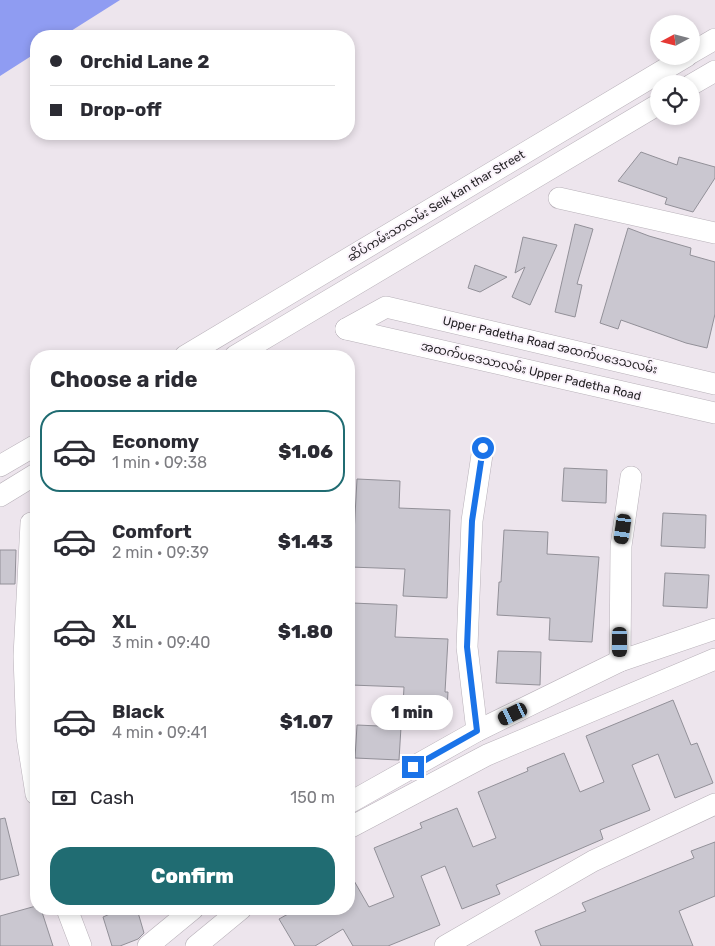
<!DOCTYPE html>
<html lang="en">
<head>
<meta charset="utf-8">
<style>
  :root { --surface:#fff; --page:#f7f7f7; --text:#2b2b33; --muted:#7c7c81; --line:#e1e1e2; --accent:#206c72 }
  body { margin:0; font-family:Rubik,"Noto Sans Myanmar",sans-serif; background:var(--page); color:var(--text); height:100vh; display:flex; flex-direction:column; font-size:19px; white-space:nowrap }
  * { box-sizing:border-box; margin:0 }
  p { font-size:16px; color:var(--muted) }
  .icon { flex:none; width:28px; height:28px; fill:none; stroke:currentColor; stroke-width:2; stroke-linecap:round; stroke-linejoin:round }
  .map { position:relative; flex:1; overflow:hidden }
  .sheet { position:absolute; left:30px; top:350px; width:325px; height:565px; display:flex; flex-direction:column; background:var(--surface); border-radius:20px; box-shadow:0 2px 8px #0003 }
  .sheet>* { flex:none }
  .hud { position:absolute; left:30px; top:30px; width:325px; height:110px; border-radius:20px; box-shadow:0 2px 8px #0003; display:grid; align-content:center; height:110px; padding:0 20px; background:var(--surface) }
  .needle { width:32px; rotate:263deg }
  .buttons { position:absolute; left:650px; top:15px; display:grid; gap:10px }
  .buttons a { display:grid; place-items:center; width:50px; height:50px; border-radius:50%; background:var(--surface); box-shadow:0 2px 8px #0003; font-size:25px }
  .end { position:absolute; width:22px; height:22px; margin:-11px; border:6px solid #1a73e8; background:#fff; box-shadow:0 0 0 2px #fff }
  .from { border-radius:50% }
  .bubble { position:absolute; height:35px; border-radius:18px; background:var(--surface); box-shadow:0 2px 8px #0003; font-size:16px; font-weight:800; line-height:35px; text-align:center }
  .car { position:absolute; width:15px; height:30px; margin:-15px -8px; border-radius:6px; box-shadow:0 0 4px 1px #0007; background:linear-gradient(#222 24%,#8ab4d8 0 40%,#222 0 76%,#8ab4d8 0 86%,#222 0) }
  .hud b { display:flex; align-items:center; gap:18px; height:48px; font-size:19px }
  .hud b+b { border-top:1px solid var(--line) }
  .hud i { width:12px; height:12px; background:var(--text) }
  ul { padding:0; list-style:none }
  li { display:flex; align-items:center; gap:15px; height:82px; margin:0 10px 8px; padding:0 10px; border:2px solid transparent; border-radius:20px }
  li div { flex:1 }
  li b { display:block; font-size:19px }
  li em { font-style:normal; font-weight:800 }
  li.on { border-color:var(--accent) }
  li>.icon { width:45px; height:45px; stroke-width:1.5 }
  h2 { padding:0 20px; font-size:22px; line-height:60px }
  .pay { display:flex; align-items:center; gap:12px; height:55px; padding:0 20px; font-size:19px }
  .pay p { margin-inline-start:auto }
  .action { display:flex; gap:10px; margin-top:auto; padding:10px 20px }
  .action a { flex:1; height:58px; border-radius:20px; background:var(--accent); color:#fff; font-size:20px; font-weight:800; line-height:58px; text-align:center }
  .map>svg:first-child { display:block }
  .water { fill:#8f9cf2 }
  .building { fill:#cac7d0; stroke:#929098 }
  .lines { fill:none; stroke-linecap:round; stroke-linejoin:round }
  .minor-casing { stroke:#b8b1b9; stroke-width:22 }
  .minor { stroke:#fff; stroke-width:21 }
  .route { stroke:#1a73e8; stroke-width:6 }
  .labels { text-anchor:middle; stroke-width:4; stroke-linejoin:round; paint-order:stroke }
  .street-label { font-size:12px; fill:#201e21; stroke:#faf3fb }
</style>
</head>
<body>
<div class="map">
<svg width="715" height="946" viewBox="0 0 715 946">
  <rect width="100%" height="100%" fill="#ede5ed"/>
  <polygon class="water" points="0,0 120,0 63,36 36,36 36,53 0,76"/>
  <g class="building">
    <polygon points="641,152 677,165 679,157 715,167 715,178 693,212 665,204 667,198 618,181"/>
    <polygon points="575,224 593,229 577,284 582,285 575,317 555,312"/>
    <polygon points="628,228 649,236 691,248 690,255 715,262 715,314 707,348 686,343 621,320 618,329 600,323"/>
    <polygon points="523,237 557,245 530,305 512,297 525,267 515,273"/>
    <polygon points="475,265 507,277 480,292 468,288"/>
    <polygon points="564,468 607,470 606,503 562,501"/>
    <polygon points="357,479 400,481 399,508 450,510 447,598 403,596 405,569 350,567 351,533 354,534"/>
    <polygon points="663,513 706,515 705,548 661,546"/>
    <polygon points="504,530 548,532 547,554 599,557 592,642 549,640 550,618 497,615 499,582 501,582"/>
    <polygon points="0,550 16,550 15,584 0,584"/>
    <polygon points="665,573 709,575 707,608 663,606"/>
    <polygon points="353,603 397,605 395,637 448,639 445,692 448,692 446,725 402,723 404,687 351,685"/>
    <polygon points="498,651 541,652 540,685 496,683"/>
    <polygon points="673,700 691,745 697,743 713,783 675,798 658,754 632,765 650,810 600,830 603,839 496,885 500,894 462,909 445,866 421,876 440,925 388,946 353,946 343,929 315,946 295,946 279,919 297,909 349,909 349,872 369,907 394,897 374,848 422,828 420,823 457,808 473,847 496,838 478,792 528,771 527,768 564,753 580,792 604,782 586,736"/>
    <polygon points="357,725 401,727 399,760 355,758"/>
    <polygon points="5,818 19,875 0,880 0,819"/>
    <polygon points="715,842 715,896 679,911 693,946 541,946 535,931 586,911 582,903 694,858 691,851"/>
    <polygon points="36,906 36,909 41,909 53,946 0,946 0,916"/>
    <polygon points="121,909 137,909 144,933 138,939 120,946 112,946 103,917"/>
  </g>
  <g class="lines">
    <defs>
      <g id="minor">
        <polyline points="691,53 715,39"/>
        <polyline points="691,85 715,71"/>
        <polyline points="559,198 715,233"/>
        <polyline points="346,329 386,307 715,384"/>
        <polyline points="346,329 715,413"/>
        <polyline points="185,356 687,56"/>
        <polyline points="235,356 659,104"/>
        <polyline points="0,466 36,445"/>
        <polyline points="0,496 36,474"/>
        <polyline points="31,523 24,656 27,737 36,794"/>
        <polyline points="620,661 621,546 631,477"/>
        <polyline points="477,731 467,647 472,521 483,448"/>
        <polyline points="349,803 477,731 620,661 715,629"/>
        <polyline points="349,828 487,755 715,659"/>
        <polyline points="67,909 81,946"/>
        <polyline points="148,946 193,909"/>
        <polyline points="196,946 241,909"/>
        <polyline points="445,946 593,861 715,804"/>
      </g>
    </defs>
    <use href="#minor" class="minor-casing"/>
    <use href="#minor" class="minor"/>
  </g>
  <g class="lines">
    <polyline class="route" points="413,767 477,731 467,647 472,521 483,448"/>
  </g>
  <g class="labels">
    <g class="street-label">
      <text transform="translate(436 206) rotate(-31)" y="4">ဆိပ်ကမ်းသာလမ်း Seik kan thar Street</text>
      <text transform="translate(550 345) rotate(13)" y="4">Upper Padetha Road အထက်ပဒေသလမ်း</text>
      <text transform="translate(531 371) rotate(13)" y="4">အထက်ပဒေသာလမ်း Upper Padetha Road</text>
    </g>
  </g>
</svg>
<div class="buttons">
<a><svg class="needle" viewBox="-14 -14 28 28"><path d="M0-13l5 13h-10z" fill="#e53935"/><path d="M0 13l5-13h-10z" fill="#7c7c81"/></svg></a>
<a><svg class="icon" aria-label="locate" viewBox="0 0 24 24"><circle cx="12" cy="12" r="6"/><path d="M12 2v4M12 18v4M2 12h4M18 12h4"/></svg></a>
</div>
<i class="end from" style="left:483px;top:448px"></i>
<i class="end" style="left:413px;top:767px"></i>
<div class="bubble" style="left:371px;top:695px;width:82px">1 min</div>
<i class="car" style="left:623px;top:529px;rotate:188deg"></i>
<i class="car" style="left:620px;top:642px;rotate:180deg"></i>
<i class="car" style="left:513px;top:714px;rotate:244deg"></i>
<div class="hud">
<b><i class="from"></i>Orchid Lane 2</b>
<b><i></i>Drop-off</b>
</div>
<section class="sheet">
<h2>Choose a ride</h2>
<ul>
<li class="on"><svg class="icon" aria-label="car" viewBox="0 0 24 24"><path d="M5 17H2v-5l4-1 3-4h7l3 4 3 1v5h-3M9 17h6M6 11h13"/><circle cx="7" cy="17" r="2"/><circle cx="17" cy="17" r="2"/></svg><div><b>Economy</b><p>1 min · 09:38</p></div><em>$1.06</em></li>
<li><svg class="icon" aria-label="car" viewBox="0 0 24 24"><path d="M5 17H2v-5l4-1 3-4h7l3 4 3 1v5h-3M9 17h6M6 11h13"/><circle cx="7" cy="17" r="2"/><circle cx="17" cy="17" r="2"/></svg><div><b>Comfort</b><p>2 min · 09:39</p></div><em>$1.43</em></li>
<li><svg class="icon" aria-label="car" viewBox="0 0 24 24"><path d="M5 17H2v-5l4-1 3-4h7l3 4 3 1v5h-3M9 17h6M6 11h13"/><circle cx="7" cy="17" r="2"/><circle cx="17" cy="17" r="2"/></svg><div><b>XL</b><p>3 min · 09:40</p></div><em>$1.80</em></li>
<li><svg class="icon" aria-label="car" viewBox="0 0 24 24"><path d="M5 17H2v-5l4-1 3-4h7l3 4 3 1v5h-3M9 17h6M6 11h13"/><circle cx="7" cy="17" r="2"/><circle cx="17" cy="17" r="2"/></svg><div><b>Black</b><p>4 min · 09:41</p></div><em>$1.07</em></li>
</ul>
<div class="pay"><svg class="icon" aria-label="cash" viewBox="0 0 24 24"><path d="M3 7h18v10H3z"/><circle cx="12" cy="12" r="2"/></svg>Cash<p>150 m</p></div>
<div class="action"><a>Confirm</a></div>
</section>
</div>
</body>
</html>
